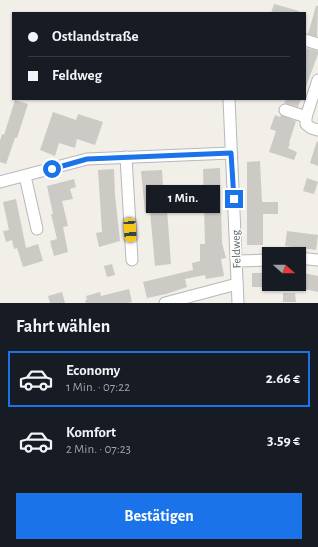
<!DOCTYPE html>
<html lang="de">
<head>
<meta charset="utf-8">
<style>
  :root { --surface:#171b24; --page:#20242c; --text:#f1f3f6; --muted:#9ea1a6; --line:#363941; --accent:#1a73e8 }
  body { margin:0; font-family:"Alegreya Sans",sans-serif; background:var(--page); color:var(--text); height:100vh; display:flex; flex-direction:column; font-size:15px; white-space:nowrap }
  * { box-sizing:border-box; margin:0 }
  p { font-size:13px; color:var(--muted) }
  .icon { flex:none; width:22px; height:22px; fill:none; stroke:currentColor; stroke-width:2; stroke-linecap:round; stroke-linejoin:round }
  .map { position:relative; height:303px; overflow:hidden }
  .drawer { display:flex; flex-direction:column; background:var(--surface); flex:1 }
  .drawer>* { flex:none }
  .guide { position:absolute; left:12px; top:12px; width:294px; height:88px; border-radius:0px; box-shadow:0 1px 3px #0004; display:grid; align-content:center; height:88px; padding:0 16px; background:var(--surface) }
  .needle { width:26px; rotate:111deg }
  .tools { position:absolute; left:262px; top:247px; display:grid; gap:8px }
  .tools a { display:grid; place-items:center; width:44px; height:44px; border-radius:0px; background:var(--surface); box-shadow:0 1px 3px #0004; font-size:20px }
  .end { position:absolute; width:18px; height:18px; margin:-9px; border:5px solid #1a73e8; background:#fff; box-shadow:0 0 0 2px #fff }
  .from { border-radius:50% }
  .bubble { position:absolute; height:28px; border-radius:0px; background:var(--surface); box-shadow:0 1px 3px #0004; font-size:13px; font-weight:700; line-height:28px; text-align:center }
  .car { position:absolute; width:12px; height:24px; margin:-12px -6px; border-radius:5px; box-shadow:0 0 3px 1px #0007; background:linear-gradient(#f5c518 24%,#345 0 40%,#f5c518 0 76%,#345 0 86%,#f5c518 0) }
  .guide b { display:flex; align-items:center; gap:14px; height:38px; font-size:15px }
  .guide b+b { border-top:1px solid var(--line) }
  .guide i { width:10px; height:10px; background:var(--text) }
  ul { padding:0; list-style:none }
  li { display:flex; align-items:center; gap:12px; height:56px; margin:0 8px 6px; padding:0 8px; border:2px solid transparent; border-radius:0px }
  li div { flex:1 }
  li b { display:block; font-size:15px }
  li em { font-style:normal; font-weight:700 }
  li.current { border-color:var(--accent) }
  li>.icon { width:36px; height:36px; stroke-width:1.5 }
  h2 { padding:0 16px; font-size:18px; line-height:48px }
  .action { display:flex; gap:8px; margin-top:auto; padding:8px 16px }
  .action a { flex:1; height:46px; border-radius:0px; background:var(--accent); color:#fff; font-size:16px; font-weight:700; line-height:46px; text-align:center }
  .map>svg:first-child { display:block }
  .building { fill:#cccac5 }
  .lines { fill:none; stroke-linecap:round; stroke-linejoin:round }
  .minor-casing { stroke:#b5b8bc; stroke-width:13 }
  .minor { stroke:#fff; stroke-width:11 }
  .route { stroke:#1a73e8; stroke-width:5 }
  .labels { text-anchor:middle; stroke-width:3; stroke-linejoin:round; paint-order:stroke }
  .street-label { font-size:12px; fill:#5f6368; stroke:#fff }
</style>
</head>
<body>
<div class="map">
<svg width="318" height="303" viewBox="0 0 318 303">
  <rect width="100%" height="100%" fill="#f1efe8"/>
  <g class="building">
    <polygon points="274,4 299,11 299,13 271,13"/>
    <polygon points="316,6 318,6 317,37 308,34"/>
    <polygon points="307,48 318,51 318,54 306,87 305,87 305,52"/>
    <polygon points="286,99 301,99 298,107 284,103"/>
    <polygon points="15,100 28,104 17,138 15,138 6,164 0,162 0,141 2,134 4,135"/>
    <polygon points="53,112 76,120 78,114 103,122 95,145 77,139 75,148 59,143 55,156 40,150"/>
    <polygon points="275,115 280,117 281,115 296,121 289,143 290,144 288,148 297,152 294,160 269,152 276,131 270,129"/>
    <polygon points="317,141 318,142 318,166 310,163"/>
    <polygon points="260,161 262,202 278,202 278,214 263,214 263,245 247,245 247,162"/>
    <polygon points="220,168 222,243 226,258 221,259 224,276 206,279 205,275 185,279 187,287 166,294 147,298 143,282 193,270 192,263 200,261 200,244 205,244 203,169"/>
    <polygon points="114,169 115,195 120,241 99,247 96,233 102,232 98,170"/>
    <polygon points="162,170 163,186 159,186 161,210 167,209 171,264 155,266 150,211 145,212 141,171"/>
    <polygon points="307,178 318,182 314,194 303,191"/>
    <polygon points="74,179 76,187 70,189 73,199 62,201 68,226 63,227 68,252 54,256 50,241 57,239 51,214 53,214 47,186"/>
    <polygon points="16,199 26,248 38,244 43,261 23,267 17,248 14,249 12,240 6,242 3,231 9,230 3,202"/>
    <polygon points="287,231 318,235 316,250 285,246"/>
    <polygon points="112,264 115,275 107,277 104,266"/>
    <polygon points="299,272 318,276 318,292 299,288"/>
    <rect x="252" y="273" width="17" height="14"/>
    <polygon points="129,289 132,302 127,303 86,303 85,300 87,300 86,296 100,292 101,296"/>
    <polygon points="62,292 65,303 50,303 48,296"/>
    <polygon points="283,293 295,293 296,302 283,302"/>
  </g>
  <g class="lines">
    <defs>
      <g id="minor">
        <polyline points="305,40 318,44"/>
        <polyline points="318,80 306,117 306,124 311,128 318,130"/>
        <polyline points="229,99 238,303"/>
        <polyline points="285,110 306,117"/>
        <polyline points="126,157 132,260"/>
        <polyline points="25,176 37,229"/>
        <polyline points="0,182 87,159 231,153"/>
        <polyline points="299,258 318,260"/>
        <polyline points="237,261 269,260"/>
        <polyline points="165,303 237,284"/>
      </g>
    </defs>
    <use href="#minor" class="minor-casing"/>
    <use href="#minor" class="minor"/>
  </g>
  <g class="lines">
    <polyline class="route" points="52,169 87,159 231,153 234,199"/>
  </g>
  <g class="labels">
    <g class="street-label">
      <text transform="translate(236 249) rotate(-92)" y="4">Feldweg</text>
    </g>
  </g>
</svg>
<div class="tools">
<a><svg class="needle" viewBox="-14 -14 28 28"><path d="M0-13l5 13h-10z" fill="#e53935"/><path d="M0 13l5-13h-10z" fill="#9ea1a6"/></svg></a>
</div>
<i class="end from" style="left:52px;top:169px"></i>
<i class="end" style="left:234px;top:199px"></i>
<div class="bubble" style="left:146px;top:185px;width:74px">1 Min.</div>
<i class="car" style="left:130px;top:230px;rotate:176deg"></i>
<div class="guide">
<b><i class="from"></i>Ostlandstraße</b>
<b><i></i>Feldweg</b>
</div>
</div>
<section class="drawer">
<h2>Fahrt wählen</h2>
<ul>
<li class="current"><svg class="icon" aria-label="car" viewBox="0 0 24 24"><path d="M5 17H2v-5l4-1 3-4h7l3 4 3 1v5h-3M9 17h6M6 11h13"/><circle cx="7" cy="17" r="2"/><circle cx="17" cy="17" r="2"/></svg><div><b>Economy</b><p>1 Min. · 07:22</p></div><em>2.66 €</em></li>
<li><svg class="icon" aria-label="car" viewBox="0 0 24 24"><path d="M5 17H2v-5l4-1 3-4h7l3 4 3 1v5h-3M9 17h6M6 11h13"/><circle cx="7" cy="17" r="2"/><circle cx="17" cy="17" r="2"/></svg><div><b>Komfort</b><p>2 Min. · 07:23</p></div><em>3.59 €</em></li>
</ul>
<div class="action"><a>Bestätigen</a></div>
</section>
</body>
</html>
